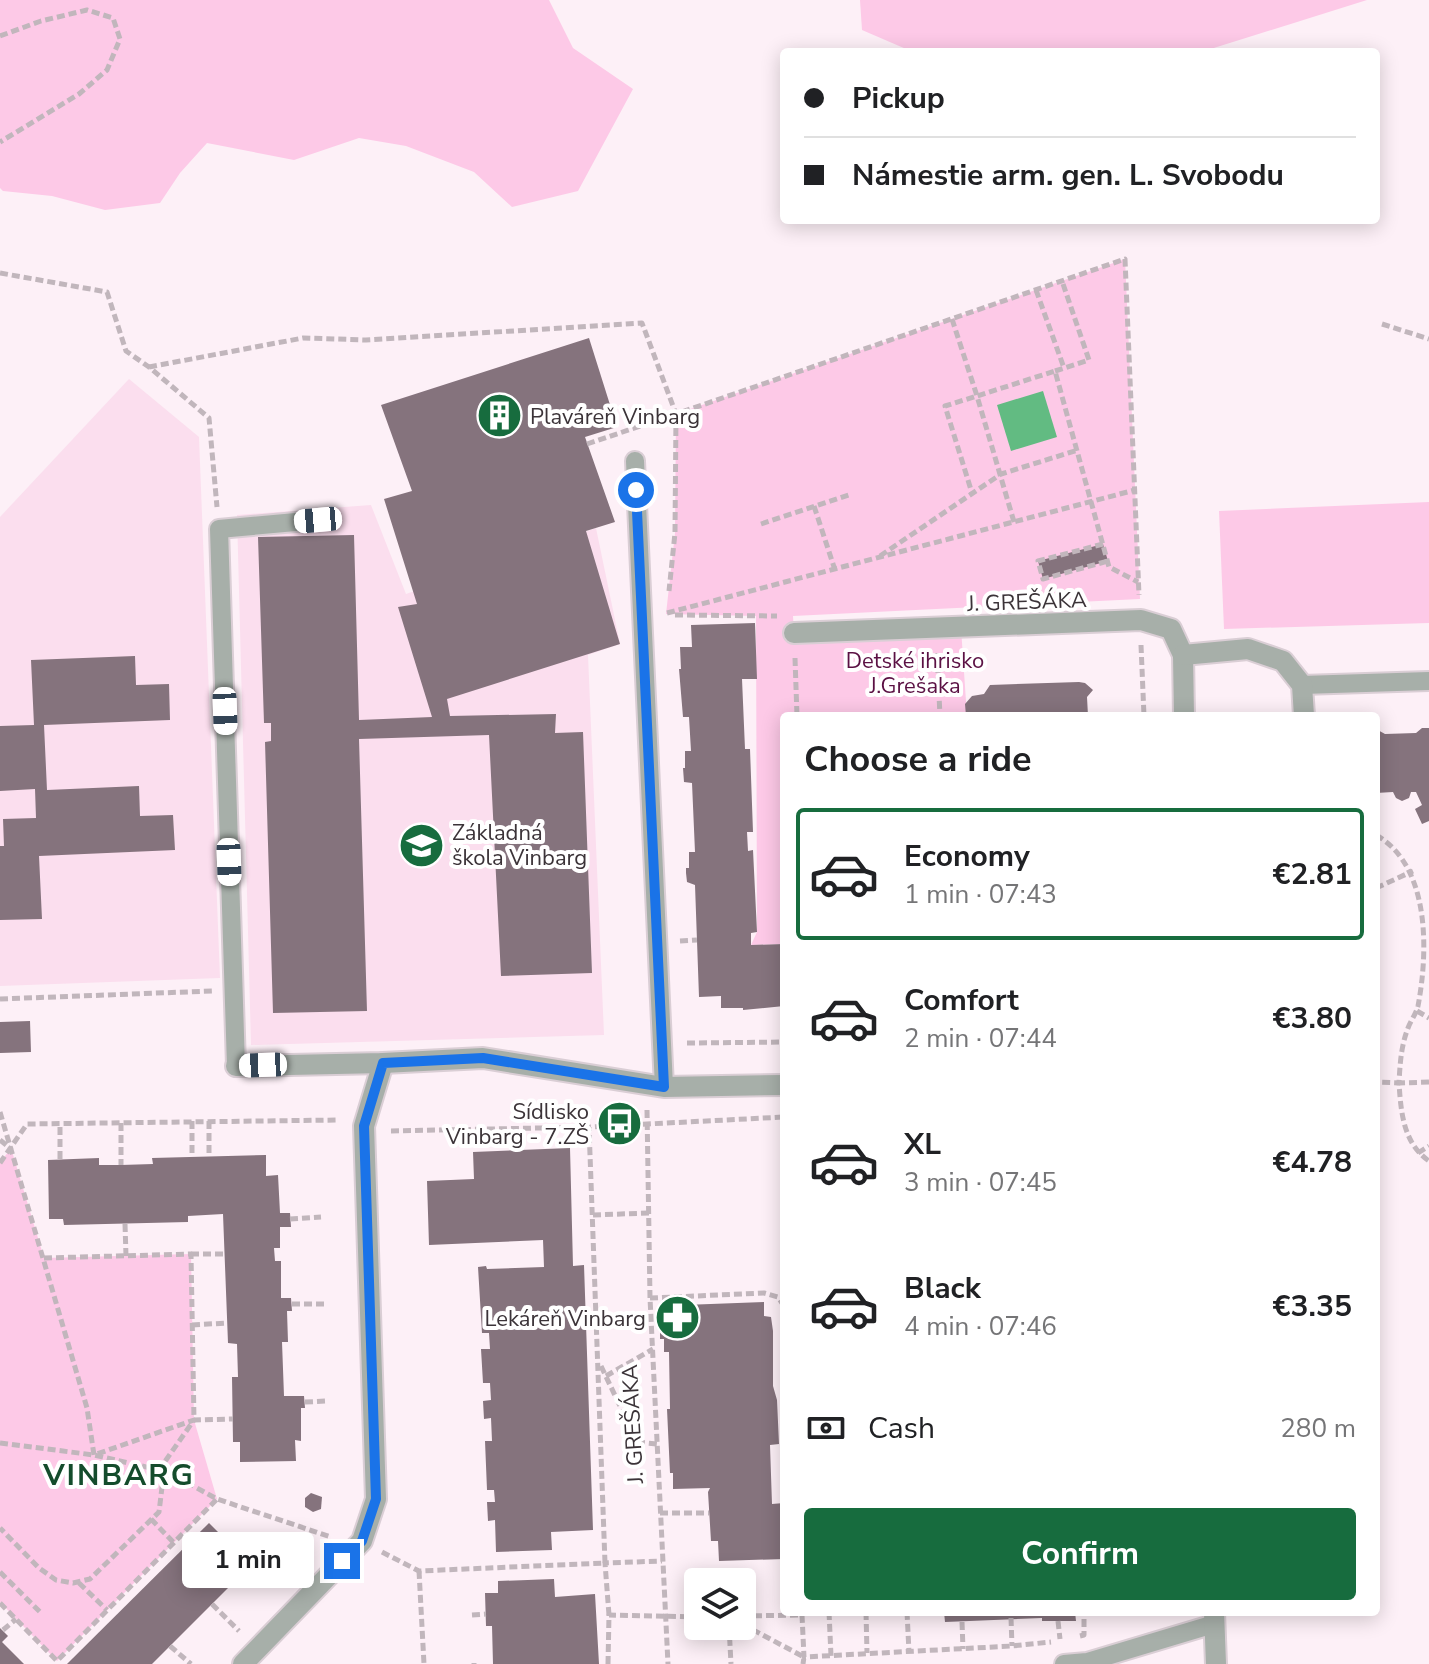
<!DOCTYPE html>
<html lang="en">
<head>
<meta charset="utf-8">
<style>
  :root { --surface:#fff; --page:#f2f2f2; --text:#202124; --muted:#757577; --line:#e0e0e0; --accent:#176c3e }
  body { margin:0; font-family:"Nunito Sans",sans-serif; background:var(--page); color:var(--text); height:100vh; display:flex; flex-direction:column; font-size:30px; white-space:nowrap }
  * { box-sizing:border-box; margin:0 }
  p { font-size:26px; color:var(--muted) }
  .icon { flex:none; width:44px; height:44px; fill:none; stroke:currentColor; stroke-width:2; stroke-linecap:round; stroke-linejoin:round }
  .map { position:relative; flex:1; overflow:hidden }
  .drawer { position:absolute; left:780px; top:712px; width:600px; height:904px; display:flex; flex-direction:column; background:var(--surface); border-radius:8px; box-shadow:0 4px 20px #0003 }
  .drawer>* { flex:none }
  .banner { position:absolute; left:780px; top:48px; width:600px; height:176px; border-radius:8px; box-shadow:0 4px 20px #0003; display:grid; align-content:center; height:176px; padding:0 24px; background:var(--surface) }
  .buttons { position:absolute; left:684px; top:1568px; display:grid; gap:16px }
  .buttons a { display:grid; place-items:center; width:72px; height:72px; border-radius:8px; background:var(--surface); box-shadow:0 4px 20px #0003; font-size:40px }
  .end { position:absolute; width:36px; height:36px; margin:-18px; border:10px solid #1a73e8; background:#fff; box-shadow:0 0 0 4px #fff }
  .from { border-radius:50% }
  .bubble { position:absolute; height:56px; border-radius:8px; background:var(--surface); box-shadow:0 4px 20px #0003; font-size:26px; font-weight:700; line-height:56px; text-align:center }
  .car { position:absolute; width:24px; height:48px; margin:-24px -12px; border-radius:10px; box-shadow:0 0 6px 2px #0007; background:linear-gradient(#fff 24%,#345 0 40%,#fff 0 76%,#345 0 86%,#fff 0) }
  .banner b { display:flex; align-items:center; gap:28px; height:76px; font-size:30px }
  .banner b+b { border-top:2px solid var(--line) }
  .banner i { width:20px; height:20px; background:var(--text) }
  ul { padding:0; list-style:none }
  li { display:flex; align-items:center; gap:24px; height:132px; margin:0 16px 12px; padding:0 8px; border:4px solid transparent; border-radius:8px }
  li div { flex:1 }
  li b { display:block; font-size:30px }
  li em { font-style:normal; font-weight:700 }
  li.on { border-color:var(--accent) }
  li>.icon { width:72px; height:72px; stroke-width:1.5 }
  h2 { padding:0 24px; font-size:36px; line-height:96px }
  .pay { display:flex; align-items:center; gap:20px; height:88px; padding:0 24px; font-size:30px }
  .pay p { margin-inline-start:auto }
  .button { display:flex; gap:16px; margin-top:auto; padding:16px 24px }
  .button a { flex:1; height:92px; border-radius:8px; background:var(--accent); color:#fff; font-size:32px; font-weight:700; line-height:92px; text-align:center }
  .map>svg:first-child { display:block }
  .built { fill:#fbdeee }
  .green { fill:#fdc9e7 }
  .water { fill:#62bb82 }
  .building { fill:#85737d }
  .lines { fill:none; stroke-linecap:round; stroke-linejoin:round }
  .lane-casing { stroke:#daced5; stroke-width:22 }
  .street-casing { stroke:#daced5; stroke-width:24 }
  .path { stroke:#c1b6bc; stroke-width:5; stroke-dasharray:8 4; stroke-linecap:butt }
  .lane { stroke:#a7afa9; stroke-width:18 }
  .street { stroke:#a7afa9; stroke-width:20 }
  .route { stroke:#1a73e8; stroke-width:10 }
  .labels { text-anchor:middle; stroke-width:8; stroke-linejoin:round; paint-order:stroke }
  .poi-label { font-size:22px; fill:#3b3338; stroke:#fff; text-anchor:start }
  .street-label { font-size:22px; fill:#3b3338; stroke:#fff }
  .park-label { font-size:22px; fill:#5b1144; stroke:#fff }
  .district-label { font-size:30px; font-weight:bold; letter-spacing:2px; fill:#144c2c; stroke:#fff }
</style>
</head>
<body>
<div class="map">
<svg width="1429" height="1664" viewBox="0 0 1429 1664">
  <rect width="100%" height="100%" fill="#fdf0f7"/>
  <g class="built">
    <polygon points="129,379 199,437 220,978 0,986 0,517"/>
    <polygon points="371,505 406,594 596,528 620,644 588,655 604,1035 251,1045 237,515"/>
  </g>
  <g class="green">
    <polygon points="0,0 549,0 573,48 633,89 578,191 512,207 474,172 406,146 359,138 294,160 207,143 180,173 160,203 105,210 52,196 3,191 0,188"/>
    <polygon points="860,0 1367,0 1201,52 913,52 862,30"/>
    <polygon points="1125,259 1140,599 793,616 794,633 961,628 967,716 784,716 784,944 751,945 757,932 756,616 666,614 675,533 676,414"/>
    <polygon points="1429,502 1429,623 1224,629 1219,511"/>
    <polygon points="11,1148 44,1258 191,1254 194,1420 217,1499 57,1661 0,1602 0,1163"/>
  </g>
  <polygon class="water" points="1043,391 1057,437 1011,451 997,405"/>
  <g class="building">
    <polygon points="589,338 617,427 585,437 615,522 586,531 620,644 447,699 450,716 556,714 555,733 583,732 592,973 501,976 489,735 359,739 367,1011 273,1013 265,742 271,741 271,723 264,723 258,537 354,535 359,720 432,717 398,607 417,604 384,499 412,491 381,405"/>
    <polygon points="1103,544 1108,561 1043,579 1038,561"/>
    <polygon points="755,623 757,679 742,679 745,749 750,749 753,832 747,832 748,851 753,850 757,932 751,933 751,945 784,944 784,1006 743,1010 743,1008 721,1008 721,996 699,997 695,885 687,882 686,873 686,868 689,868 689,852 695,852 692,783 684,782 683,768 685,768 685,751 691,751 689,717 683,717 679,669 681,669 680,647 692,647 691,625"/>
    <polygon points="135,656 136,685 169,684 170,720 44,725 47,790 139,786 140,816 173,815 175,850 39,856 42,919 0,920 0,846 4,846 3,819 36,818 35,789 0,791 0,726 34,725 31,660"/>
    <polygon points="1079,682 1085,683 1093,690 1087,697 1088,716 966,716 965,704 972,696 984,694 990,685"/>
    <polygon points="1422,728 1429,728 1429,821 1422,824 1415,809 1422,805 1416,792 1411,792 1409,798 1402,801 1396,798 1393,792 1376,793 1376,729 1385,734 1416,733"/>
    <polygon points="30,1021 31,1052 0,1053 0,1022"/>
    <polygon points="570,1148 573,1266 584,1265 593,1530 551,1532 552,1550 496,1552 495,1520 488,1521 487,1502 495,1502 494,1490 487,1490 485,1441 492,1441 491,1418 484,1419 483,1401 491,1400 490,1383 483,1383 481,1349 490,1349 489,1333 482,1333 478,1267 486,1266 487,1269 544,1267 543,1240 429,1245 427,1181 474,1179 473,1152"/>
    <polygon points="266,1155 266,1176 278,1175 280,1213 290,1213 291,1227 280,1227 280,1248 274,1248 275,1261 281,1261 281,1298 291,1298 292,1311 287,1311 288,1342 282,1342 284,1396 304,1396 305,1408 301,1408 301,1441 295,1440 296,1461 240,1462 240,1442 233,1442 232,1377 238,1377 237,1344 228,1343 223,1214 188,1216 188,1222 64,1225 63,1219 49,1219 48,1160 99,1158 99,1165 121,1165 153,1164 152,1158"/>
    <polygon points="764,1302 764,1316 771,1317 773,1331 773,1386 777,1400 779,1444 770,1445 772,1504 784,1503 784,1559 719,1561 718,1541 711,1541 708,1492 710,1488 673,1489 673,1473 670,1473 667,1409 670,1409 669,1352 664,1352 664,1339 660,1339 660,1311 684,1310 684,1305"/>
    <polygon points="311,1493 322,1497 321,1509 313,1512 305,1507 305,1498"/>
    <polygon points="209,1523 251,1565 152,1664 67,1664"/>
    <polygon points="554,1579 555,1597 595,1594 599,1664 493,1664 492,1626 486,1626 485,1593 498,1593 498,1581"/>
    <polygon points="944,1612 1075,1612 1076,1621 1042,1621 1042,1618 945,1622"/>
    <polygon points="0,1628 8,1636 2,1642 24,1664 0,1664"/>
  </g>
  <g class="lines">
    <defs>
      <g id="lane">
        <polyline points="635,461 664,1087"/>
        <polyline points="1302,685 1429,681"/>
        <polyline points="236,1066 219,529 318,520"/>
        <polyline points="1064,1664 1087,1662 1214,1624"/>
      </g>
      <g id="street">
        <polyline points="794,633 1141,620 1171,629 1183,655 1184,716"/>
        <polyline points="1183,655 1248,649 1283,661 1302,685 1304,716"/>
        <polyline points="236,1066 383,1063 483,1058 664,1087 784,1085"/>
        <polyline points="1214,1612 1216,1664"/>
        <polyline points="243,1664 362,1541 376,1499 364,1126 383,1063"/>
      </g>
    </defs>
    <use href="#lane" class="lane-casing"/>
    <use href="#street" class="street-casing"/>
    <g class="path">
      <polyline points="0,36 41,21 87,10 113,18 120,39 107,70 79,94 0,142"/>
      <polyline points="0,273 107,292 126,351 149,367 209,418 217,507"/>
      <polyline points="1036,290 1064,368"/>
      <polyline points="952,319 977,396 945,406 972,493"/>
      <polyline points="1382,324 1429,339"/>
      <polyline points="149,367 303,338 366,340 642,323 676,414 1125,259 1139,595"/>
      <polyline points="1055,371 1089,360 1062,281"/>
      <polyline points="587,444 676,414 675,533 669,591"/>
      <polyline points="814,506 835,570"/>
      <polyline points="1014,522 977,396 1055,371 1109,567 1138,582"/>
      <polyline points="761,524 849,495"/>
      <polyline points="1103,544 1038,561 1043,579 1108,561"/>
      <polyline points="880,556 1001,474 1078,450"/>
      <polyline points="667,613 1135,490"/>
      <polyline points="675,615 777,616"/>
      <polyline points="1141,645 1144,716"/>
      <polyline points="937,653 940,716"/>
      <polyline points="795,658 797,716"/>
      <path d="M1376 835C1429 865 1429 948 1418 1006 1416 1014 1411 1020 1408 1028 1401 1046 1400 1064 1399 1083L1376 1082"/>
      <polyline points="1376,888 1413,871"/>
      <polyline points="680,941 697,940"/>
      <polyline points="0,999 212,991"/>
      <polyline points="1417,1011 1429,1018"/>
      <polyline points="687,1043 784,1042"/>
      <path d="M1429 1082 1399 1083C1401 1112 1403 1143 1429 1161"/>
      <polyline points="647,1110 650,1298 668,1664"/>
      <polyline points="0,1112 87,1408 94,1455 194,1420 159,1470 163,1479 159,1512 90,1579 73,1583 56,1580 39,1568 0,1528"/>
      <polyline points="192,1121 192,1157"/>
      <polyline points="209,1121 209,1156"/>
      <polyline points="121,1123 121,1165"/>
      <polyline points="391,1131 589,1127 784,1117"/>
      <polyline points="0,1140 10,1148"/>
      <polyline points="1418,1153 1429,1146"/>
      <polyline points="60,1159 60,1124"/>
      <polyline points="0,1163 27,1124 339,1120"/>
      <polyline points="593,1215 649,1213"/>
      <polyline points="290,1219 321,1217"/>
      <polyline points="125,1224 126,1256"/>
      <polyline points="191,1254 225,1254"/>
      <polyline points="44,1258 191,1254 194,1420 233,1419"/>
      <polyline points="650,1298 764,1293 778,1297 784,1306"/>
      <polyline points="292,1304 324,1304"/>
      <polyline points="192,1325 227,1323"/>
      <polyline points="601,1366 637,1442 657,1444"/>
      <polyline points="606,1376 653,1349"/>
      <polyline points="305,1402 327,1401"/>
      <polyline points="0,1443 94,1455 168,1472 217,1499 331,1537"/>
      <polyline points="660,1513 709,1513"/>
      <polyline points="151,1519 174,1543"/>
      <polyline points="382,1552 419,1571 605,1563 589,1127"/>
      <polyline points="419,1571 424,1664"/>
      <polyline points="0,1572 40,1612"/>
      <polyline points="79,1583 107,1610"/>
      <polyline points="0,1603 57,1661 217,1499"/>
      <polyline points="212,1604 239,1631"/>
      <polyline points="829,1612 831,1656"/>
      <polyline points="866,1612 867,1653"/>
      <polyline points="907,1612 909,1652"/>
      <polyline points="472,1615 486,1614"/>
      <polyline points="609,1615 605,1563 662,1561"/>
      <polyline points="742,1616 802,1615 804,1657 1012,1646 1051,1642"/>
      <polyline points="1011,1618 1012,1646"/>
      <polyline points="1058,1621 1060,1639"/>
      <polyline points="962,1622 963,1649"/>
      <polyline points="742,1624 804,1657 803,1664"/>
      <polyline points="729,1626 731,1664"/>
      <polyline points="3,1630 16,1619"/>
      <polyline points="1080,1636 1084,1635 1084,1612"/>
      <polyline points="170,1646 191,1664"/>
      <polyline points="474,1663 474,1664"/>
      <polyline points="608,1664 609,1615 698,1617"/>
    </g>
    <use href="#lane" class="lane"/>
    <use href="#street" class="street"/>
  </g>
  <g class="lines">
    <polyline class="route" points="342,1561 362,1541 376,1499 364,1126 383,1063 483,1058 664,1087 636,490"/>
  </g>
  <defs>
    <symbol id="building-disc" viewBox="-11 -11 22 22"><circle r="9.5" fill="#176c3e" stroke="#fff"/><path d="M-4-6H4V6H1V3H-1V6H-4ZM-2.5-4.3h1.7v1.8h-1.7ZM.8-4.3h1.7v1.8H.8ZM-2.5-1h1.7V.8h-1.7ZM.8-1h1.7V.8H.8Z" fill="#fff"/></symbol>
    <symbol id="school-disc" viewBox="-11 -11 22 22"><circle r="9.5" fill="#176c3e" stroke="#fff"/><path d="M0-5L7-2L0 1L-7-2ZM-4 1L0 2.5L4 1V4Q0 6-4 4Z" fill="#fff"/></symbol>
    <symbol id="bus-disc" viewBox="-11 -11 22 22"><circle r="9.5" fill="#176c3e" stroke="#fff"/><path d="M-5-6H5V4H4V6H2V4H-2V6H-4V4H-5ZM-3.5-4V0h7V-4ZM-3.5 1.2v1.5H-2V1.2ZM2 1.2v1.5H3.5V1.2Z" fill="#fff"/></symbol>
    <symbol id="pharmacy-disc" viewBox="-11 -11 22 22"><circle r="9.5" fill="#176c3e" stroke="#fff"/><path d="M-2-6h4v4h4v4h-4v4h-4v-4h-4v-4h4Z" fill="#fff"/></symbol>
  </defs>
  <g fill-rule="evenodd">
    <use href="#building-disc" x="474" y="390" width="51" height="51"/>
    <use href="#school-disc" x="396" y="820" width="51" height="51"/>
    <use href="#bus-disc" x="594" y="1098" width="51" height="51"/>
    <use href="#pharmacy-disc" x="652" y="1292" width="51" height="51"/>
  </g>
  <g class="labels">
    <g class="poi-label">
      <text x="530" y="424">Plaváreň Vinbarg</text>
      <text x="452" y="840">Základná<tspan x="452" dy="25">škola Vinbarg</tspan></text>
      <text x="589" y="1119" text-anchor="end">Sídlisko<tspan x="589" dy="25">Vinbarg - 7.ZŠ</tspan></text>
      <text x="646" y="1326" text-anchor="end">Lekáreň Vinbarg</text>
    </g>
    <g class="street-label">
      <text transform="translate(1027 601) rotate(-2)" y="8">J. GREŠÁKA</text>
      <text transform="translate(632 1424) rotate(-93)" y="8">J. GREŠÁKA</text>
    </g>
    <g class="park-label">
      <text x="915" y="668">Detské ihrisko<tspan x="915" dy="25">J.Grešaka</tspan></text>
    </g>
    <g class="district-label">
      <text x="119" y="1485">VINBARG</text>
    </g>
  </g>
</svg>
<div class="buttons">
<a><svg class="icon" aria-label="layers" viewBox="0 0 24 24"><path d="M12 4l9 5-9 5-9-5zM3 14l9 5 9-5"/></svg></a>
</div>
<i class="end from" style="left:636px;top:490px"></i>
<i class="end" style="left:342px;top:1561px"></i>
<div class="bubble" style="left:182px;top:1532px;width:132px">1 min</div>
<i class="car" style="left:318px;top:520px;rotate:265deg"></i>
<i class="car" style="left:225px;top:711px;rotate:178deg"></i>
<i class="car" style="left:229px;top:862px;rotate:178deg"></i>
<i class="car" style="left:263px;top:1065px;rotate:268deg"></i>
<div class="banner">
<b><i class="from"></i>Pickup</b>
<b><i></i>Námestie arm. gen. L. Svobodu</b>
</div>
<section class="drawer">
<h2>Choose a ride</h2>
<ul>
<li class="on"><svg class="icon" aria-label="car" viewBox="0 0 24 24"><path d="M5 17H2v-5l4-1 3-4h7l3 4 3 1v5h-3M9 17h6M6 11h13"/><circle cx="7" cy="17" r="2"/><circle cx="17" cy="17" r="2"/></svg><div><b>Economy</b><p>1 min · 07:43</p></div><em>€2.81</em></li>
<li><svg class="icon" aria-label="car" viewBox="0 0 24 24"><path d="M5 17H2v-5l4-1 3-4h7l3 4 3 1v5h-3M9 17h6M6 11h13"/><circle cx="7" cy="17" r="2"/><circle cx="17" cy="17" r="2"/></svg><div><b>Comfort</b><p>2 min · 07:44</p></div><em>€3.80</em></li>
<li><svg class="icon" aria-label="car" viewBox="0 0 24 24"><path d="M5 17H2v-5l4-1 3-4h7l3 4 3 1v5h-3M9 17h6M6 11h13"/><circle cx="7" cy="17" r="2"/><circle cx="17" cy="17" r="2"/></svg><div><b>XL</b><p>3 min · 07:45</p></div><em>€4.78</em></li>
<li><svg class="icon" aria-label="car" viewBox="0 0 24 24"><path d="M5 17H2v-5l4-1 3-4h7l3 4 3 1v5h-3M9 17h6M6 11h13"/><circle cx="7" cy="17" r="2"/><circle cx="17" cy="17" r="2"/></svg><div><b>Black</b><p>4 min · 07:46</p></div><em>€3.35</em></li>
</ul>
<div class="pay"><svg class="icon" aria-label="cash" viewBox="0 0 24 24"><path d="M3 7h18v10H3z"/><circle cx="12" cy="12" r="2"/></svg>Cash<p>280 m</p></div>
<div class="button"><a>Confirm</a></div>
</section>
</div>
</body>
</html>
